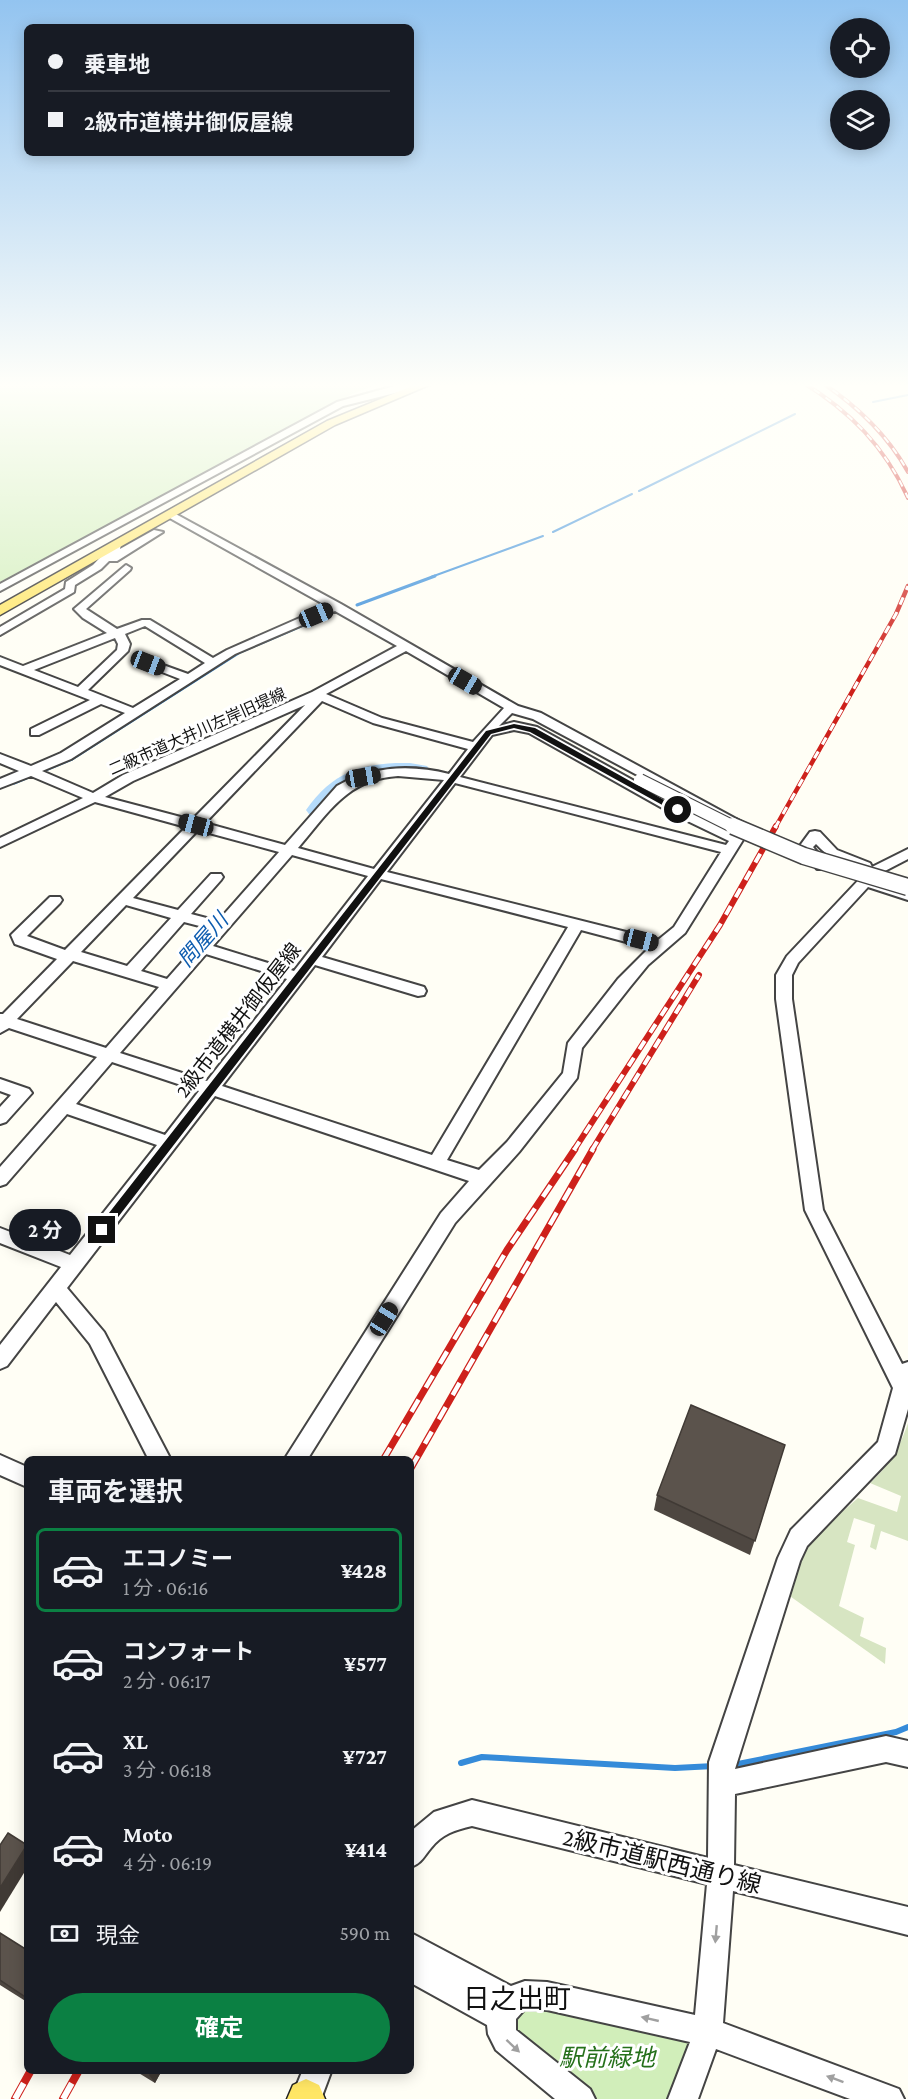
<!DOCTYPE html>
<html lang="ja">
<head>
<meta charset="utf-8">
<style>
  :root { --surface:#171b24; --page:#20242c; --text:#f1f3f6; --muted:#9ea1a6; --line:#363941; --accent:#0b8043 }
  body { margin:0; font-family:"Crimson Pro","Noto Sans JP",serif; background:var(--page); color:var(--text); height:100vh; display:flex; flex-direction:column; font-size:22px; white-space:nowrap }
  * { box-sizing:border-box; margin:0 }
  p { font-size:20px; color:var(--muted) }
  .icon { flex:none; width:33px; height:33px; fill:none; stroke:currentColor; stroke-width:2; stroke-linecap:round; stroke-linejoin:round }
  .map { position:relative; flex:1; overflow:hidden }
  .drawer { position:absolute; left:24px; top:1456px; width:390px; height:618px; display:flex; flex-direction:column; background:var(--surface); border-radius:9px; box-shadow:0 3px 15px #0003 }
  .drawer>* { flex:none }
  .guide { position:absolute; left:24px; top:24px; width:390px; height:132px; border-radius:9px; box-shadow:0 3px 15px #0003; display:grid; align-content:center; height:132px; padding:0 24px; background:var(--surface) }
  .controls { position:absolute; left:830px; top:18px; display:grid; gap:12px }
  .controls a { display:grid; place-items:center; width:60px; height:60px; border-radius:50%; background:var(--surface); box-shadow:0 3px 15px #0003; font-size:30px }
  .end { position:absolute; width:27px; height:27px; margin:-14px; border:8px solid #111; background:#fff; box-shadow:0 0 0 3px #fff }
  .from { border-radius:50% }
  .bubble { position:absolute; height:42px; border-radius:21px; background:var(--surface); box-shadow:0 3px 15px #0003; font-size:20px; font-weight:700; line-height:42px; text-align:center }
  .car { position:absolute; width:18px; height:36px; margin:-18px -9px; border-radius:8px; box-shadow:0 0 4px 2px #0007; background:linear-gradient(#222 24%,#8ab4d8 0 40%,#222 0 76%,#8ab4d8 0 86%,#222 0) }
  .guide b { display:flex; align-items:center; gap:21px; height:57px; font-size:22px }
  .guide b+b { border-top:2px solid var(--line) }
  .guide i { width:15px; height:15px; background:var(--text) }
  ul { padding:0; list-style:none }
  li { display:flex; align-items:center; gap:18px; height:84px; margin:0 12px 9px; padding:0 12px; border:3px solid transparent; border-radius:9px }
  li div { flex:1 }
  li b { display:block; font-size:22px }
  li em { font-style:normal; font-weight:700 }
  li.active { border-color:var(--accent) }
  li>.icon { width:54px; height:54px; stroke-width:1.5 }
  h2 { padding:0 24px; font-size:27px; line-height:72px }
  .pay { display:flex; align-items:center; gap:15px; height:66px; padding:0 24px; font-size:22px }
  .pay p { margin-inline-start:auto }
  .action { display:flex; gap:12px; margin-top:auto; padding:12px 24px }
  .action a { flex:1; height:69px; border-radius:36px; background:var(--accent); color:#fff; font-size:24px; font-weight:700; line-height:69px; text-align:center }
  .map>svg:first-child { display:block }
  .green { fill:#d1eeba }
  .cemetery { fill:#d7e5c2 }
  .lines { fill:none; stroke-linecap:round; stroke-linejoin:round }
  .stream-far2 { stroke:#358bd9; stroke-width:2 }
  .stream-far1 { stroke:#358bd9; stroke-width:3 }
  .stream { stroke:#358bd9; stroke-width:6 }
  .river { fill:#b5dbfb; fill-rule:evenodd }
  .minor-casing { stroke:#444; stroke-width:4 }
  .major-casing { stroke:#222; stroke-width:3 }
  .minor { fill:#fff; fill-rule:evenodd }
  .major { fill:#ffe665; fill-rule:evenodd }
  .rail-far4-casing { stroke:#ce211b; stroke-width:4 }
  .rail-far3-casing { stroke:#ce211b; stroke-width:4.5 }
  .rail-far2-casing { stroke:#ce211b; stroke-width:6 }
  .rail-far1-casing { stroke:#ce211b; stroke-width:7 }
  .rail-casing { stroke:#ce211b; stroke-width:8 }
  .rail-far4 { stroke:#fff; stroke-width:2; stroke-dasharray:7; stroke-linecap:butt }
  .rail-far3 { stroke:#fff; stroke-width:3; stroke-dasharray:8; stroke-linecap:butt }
  .rail-far2 { stroke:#fff; stroke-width:4; stroke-dasharray:10; stroke-linecap:butt }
  .rail-far1 { stroke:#fff; stroke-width:4.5; stroke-dasharray:14; stroke-linecap:butt }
  .rail { stroke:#fff; stroke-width:6; stroke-dasharray:18; stroke-linecap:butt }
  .minor-bridge-far1-casing { stroke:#444; stroke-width:14; stroke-linecap:butt }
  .minor-bridge-casing { stroke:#444; stroke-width:19; stroke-linecap:butt }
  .minor-bridge-far1 { stroke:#fff; stroke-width:12 }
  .minor-bridge { stroke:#fff; stroke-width:16 }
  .wall { fill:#4e4741 }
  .shaded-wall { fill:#403a35 }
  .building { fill:#5b534c; stroke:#403a35; stroke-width:1.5 }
  .oneway { fill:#a0a0a0 }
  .route { fill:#111 }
  .labels { text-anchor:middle; stroke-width:6; stroke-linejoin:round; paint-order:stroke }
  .far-street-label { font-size:16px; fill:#111; stroke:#fff }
  .street-label { font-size:20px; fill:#111; stroke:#fff }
  .water-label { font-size:21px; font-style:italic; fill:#0d5caf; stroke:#fff }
  .near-street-label { font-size:24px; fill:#111; stroke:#fff }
  .near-park-label { font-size:24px; font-style:italic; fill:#25701a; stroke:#fff }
  .near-quarter-label { font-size:27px; fill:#111; stroke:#fff }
</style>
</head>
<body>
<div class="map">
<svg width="908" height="2099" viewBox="0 0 908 2099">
  <rect width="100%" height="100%" fill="#fffef5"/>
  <g class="green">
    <polygon points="0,382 386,382 354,393 0,582"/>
    <polygon points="526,2001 683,2033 694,2053 676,2099 593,2099 517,2038 513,2023"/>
  </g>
  <path class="cemetery" d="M908 1423V1541L881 1531 876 1550 870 1547 875 1525 854 1518 847 1542 855 1545 839 1606 864 1618 860 1636 886 1648 885 1664 787 1594 798 1560 809 1541 858 1498 897 1512 901 1496 870 1483C890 1465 899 1449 908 1423Z"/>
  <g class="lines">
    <g class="stream-far2">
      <polyline points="873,402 908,395"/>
      <polyline points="639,491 795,414"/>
      <polyline points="553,532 632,494"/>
      <polyline points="431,577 543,536"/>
    </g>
    <g class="stream-far1">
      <polyline points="357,605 435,576"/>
      <polyline points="14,783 72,759 240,652 329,614"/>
    </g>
    <g class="stream">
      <polyline points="461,1763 482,1757 675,1768 714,1766"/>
      <polyline points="733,1765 896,1732 908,1727"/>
    </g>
    <path class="river" d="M410 763 427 766 430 770C425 777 370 775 353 784 340 791 332 803 323 814H309L306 810C333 771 364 762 410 763Z"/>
    <defs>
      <g id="minor">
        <polygon points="405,383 419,387 343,406 0,591 0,584 337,402"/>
        <path d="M172 512 341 604 518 706 541 713 751 827 685 933 648 965 630 987 582 1048 577 1078 519 1152 455 1223 307 1460H284L441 1213 469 1181 215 1096 67 1288 104 1332 171 1460H149L90 1344 56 1302 7 1366 0 1369V1345L61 1267 0 1243V1228L70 1255 157 1145 67 1114 6 1184 0 1186V1167L97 1057 9 1028 0 1033V1014H3L57 959 15 944 11 935 50 897H60L62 900 60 903 27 936 65 950 186 827 95 802 0 847V838L83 798 31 776 0 788V779L19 771 0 763V754L31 766 61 753 125 713 101 704 39 735H31V729L90 700 0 665V657L23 666 107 633 83 618 74 609 126 565 131 568 130 570 86 609 117 629 142 620H150L213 658 227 650 327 606 168 517V513ZM335 611 397 646 312 692 123 775 93 793 42 771 71 759 235 654ZM145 626 205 663 188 674 152 661H144V665L180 679 133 708 88 690 128 651 130 644 125 634ZM115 638 118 644 117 650 78 687 34 670ZM406 651 504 708 473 742 382 718 326 694ZM322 701 373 723 468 749 449 774C411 764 371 766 337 786L285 845 205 823ZM305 705 192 820 105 797 133 781ZM512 713 533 719 736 828 734 833 683 808 537 727 514 722 499 726ZM514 730 529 733 673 814 729 841 726 845 460 777 492 735ZM398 776 444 780 374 869 298 848C329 812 347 779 398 776ZM455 783 721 852 674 927 658 940 387 872ZM198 830 279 852 218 921 191 914 221 880 223 877 221 874H211L178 910 133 898ZM292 855 368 876 294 971 213 946ZM381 879 568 927 432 1155 222 1086 315 965 418 996 424 995 426 991 424 987 322 957ZM126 905 171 918 127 966 81 952ZM184 922 211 929 167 979 141 971ZM581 930 649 948 618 979 568 1043 563 1073 507 1142 479 1170 447 1160ZM206 954 287 979 207 1081 120 1053ZM73 961 159 987 106 1048 17 1019ZM112 1062 199 1091 165 1135 76 1104Z"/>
        <polygon points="154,530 163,532 117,561 109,561 101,569 75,585 74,592 0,635 0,627 65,589 66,582 93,565 113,544 121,544 120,549"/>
        <path d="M815 831 820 832 837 850 870 863 872 867 908 849V859L881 873 875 880 908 891V900L868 887 798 963 792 975V999L823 1210 902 1364 908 1362V1409L895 1454 807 1546 800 1561 735 1769 886 1736 908 1741V1767L886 1762 735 1794 734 1865 908 1907V1935L733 1891 723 2023 899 2089 904 2099H850L716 2049 698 2099H668L690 2042 547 2010 525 2009 516 2019V2030L590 2089 595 2099H555L496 2050 488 2034 487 2025 411 1983V1933L511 1986 525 1981 547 1982 695 2015 707 1884 472 1826C455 1830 442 1834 431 1848 424 1856 422 1863 411 1867V1831L434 1812 472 1800 708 1858 709 1762 778 1558 791 1530 878 1442 893 1388 805 1210 776 999V975L787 956 869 869C850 872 827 856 816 844L813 847 829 866 827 869H817L799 847 810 832Z"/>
        <polygon points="0,1079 29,1089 32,1093 6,1122 0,1124 0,1107 11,1095 0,1091"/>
        <polygon points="0,1455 27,1467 27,1487 0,1475"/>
        <polygon points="302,2072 331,2072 321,2099 291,2099"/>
      </g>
      <g id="major">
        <polygon points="422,382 436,382 335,425 0,615 0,605 327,421"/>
        <polygon points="306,2079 319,2085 325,2099 287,2099 293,2085"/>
      </g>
    </defs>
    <use href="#minor" class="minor-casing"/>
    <use href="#major" class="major-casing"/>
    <use href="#minor" class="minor"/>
    <use href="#major" class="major"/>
    <defs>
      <g id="rail-far4">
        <path d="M802 382C850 411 885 447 908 498"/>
        <path d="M821 382C857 406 887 434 908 472"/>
      </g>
      <polyline id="rail-far3" points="775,828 896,614 908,586"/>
      <g id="rail-far2">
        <polyline points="574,1150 720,925 776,826"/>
        <polyline points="592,1150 699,975"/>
      </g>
      <g id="rail-far1">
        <polyline points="383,1460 507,1250 575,1149"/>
        <polyline points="411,1468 593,1149"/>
      </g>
      <g id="rail">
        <polyline points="15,2099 30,2072"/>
        <polyline points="63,2099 78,2072"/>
      </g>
    </defs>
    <use href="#rail-far4" class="rail-far4-casing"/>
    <use href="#rail-far3" class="rail-far3-casing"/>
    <use href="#rail-far2" class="rail-far2-casing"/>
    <use href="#rail-far1" class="rail-far1-casing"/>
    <use href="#rail" class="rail-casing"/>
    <use href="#rail-far4" class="rail-far4"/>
    <use href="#rail-far3" class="rail-far3"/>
    <use href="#rail-far2" class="rail-far2"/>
    <use href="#rail-far1" class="rail-far1"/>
    <use href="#rail" class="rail"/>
    <defs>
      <polyline id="minor-bridge-far1" points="640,780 736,828"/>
      <polyline id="minor-bridge" points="733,826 804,856 908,887"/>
    </defs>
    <use href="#minor-bridge-far1" class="minor-bridge-far1-casing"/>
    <use href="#minor-bridge" class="minor-bridge-casing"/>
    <use href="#minor-bridge-far1" class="minor-bridge-far1"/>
    <use href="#minor-bridge" class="minor-bridge"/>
  </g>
  <g class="wall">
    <polygon points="785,1445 750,1555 654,1510 657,1495"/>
    <polygon points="0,1933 27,1950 27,2002 0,1985"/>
    <polygon points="137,2072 161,2072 155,2083"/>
  </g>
  <g class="shaded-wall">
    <polygon points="27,1845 27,1868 0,1912 0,1888"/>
    <polygon points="151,2072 161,2072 155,2083 149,2075"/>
  </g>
  <g class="building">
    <polygon points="691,1405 785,1445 755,1541 657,1495"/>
    <polygon points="8,1833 27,1845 0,1888 0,1845"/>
    <polygon points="0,1933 27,1950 27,1998 0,1980"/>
  </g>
  <defs><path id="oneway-solid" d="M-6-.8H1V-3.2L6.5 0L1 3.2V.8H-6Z" transform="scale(1.5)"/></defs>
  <g class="oneway">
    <use href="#oneway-solid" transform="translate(716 1934) rotate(95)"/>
    <use href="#oneway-solid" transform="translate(650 2019) rotate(-167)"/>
    <use href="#oneway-solid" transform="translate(513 2046) rotate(43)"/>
    <use href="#oneway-solid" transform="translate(835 2079) rotate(-160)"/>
  </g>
  <linearGradient id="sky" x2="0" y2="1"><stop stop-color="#93c4f0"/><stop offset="0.57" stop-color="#fffffa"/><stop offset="1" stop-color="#fffffa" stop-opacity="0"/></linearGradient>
  <rect width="908" height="676" fill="url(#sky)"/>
  <polygon class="route" points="514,724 535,728 682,810 675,812 530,732 514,728 491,734 105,1234 98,1234 98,1227 486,731"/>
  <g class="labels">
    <g class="far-street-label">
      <text transform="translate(197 731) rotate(-24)" y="6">二級市道大井川左岸旧堤線</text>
    </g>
    <g class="street-label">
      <text transform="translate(238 1020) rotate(-52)" y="7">2級市道横井御仮屋線</text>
    </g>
    <g class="water-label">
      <text transform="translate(203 940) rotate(-49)" y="7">問屋川</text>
    </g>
    <g class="near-street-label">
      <text transform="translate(662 1861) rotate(14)" y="8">2級市道駅西通り線</text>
    </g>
    <g class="near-park-label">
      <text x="607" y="2066">駅前緑地</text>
    </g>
    <g class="near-quarter-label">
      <text x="517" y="2008">日之出町</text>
    </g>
  </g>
</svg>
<div class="controls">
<a><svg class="icon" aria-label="locate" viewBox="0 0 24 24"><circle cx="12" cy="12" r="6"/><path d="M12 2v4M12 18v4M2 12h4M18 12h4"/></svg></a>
<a><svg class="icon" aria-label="layers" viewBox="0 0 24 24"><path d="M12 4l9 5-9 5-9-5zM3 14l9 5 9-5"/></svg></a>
</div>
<i class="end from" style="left:678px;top:810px"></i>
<i class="end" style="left:102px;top:1230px"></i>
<div class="bubble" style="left:9px;top:1209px;width:72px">2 分</div>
<i class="car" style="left:316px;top:615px;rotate:67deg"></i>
<i class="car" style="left:148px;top:663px;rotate:111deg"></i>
<i class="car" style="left:465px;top:681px;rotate:120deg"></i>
<i class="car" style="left:363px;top:777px;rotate:80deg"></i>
<i class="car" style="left:196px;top:825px;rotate:285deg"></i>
<i class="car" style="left:641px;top:940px;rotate:104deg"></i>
<i class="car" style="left:384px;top:1319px;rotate:32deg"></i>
<div class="guide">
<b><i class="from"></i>乗車地</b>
<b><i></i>2級市道横井御仮屋線</b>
</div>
<section class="drawer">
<h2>車両を選択</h2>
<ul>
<li class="active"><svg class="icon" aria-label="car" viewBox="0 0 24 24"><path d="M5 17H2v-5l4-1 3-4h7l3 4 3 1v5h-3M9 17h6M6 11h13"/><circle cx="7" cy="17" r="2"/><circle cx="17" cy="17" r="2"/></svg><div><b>エコノミー</b><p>1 分 · 06:16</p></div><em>¥428</em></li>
<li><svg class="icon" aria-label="car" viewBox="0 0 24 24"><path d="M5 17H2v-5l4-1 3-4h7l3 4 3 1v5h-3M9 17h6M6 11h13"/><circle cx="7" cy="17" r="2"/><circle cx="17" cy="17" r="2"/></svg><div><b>コンフォート</b><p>2 分 · 06:17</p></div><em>¥577</em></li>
<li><svg class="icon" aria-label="car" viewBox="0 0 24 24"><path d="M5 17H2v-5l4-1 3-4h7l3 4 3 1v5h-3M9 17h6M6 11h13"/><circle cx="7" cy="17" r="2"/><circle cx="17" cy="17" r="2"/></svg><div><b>XL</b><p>3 分 · 06:18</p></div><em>¥727</em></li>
<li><svg class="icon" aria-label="car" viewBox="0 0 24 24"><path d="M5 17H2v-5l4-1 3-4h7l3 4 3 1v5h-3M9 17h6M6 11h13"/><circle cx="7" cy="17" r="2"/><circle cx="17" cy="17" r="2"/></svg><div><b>Moto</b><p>4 分 · 06:19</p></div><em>¥414</em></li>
</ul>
<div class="pay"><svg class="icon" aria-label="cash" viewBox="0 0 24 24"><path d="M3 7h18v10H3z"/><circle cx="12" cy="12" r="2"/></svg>現金<p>590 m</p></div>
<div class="action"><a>確定</a></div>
</section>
</div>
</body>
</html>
